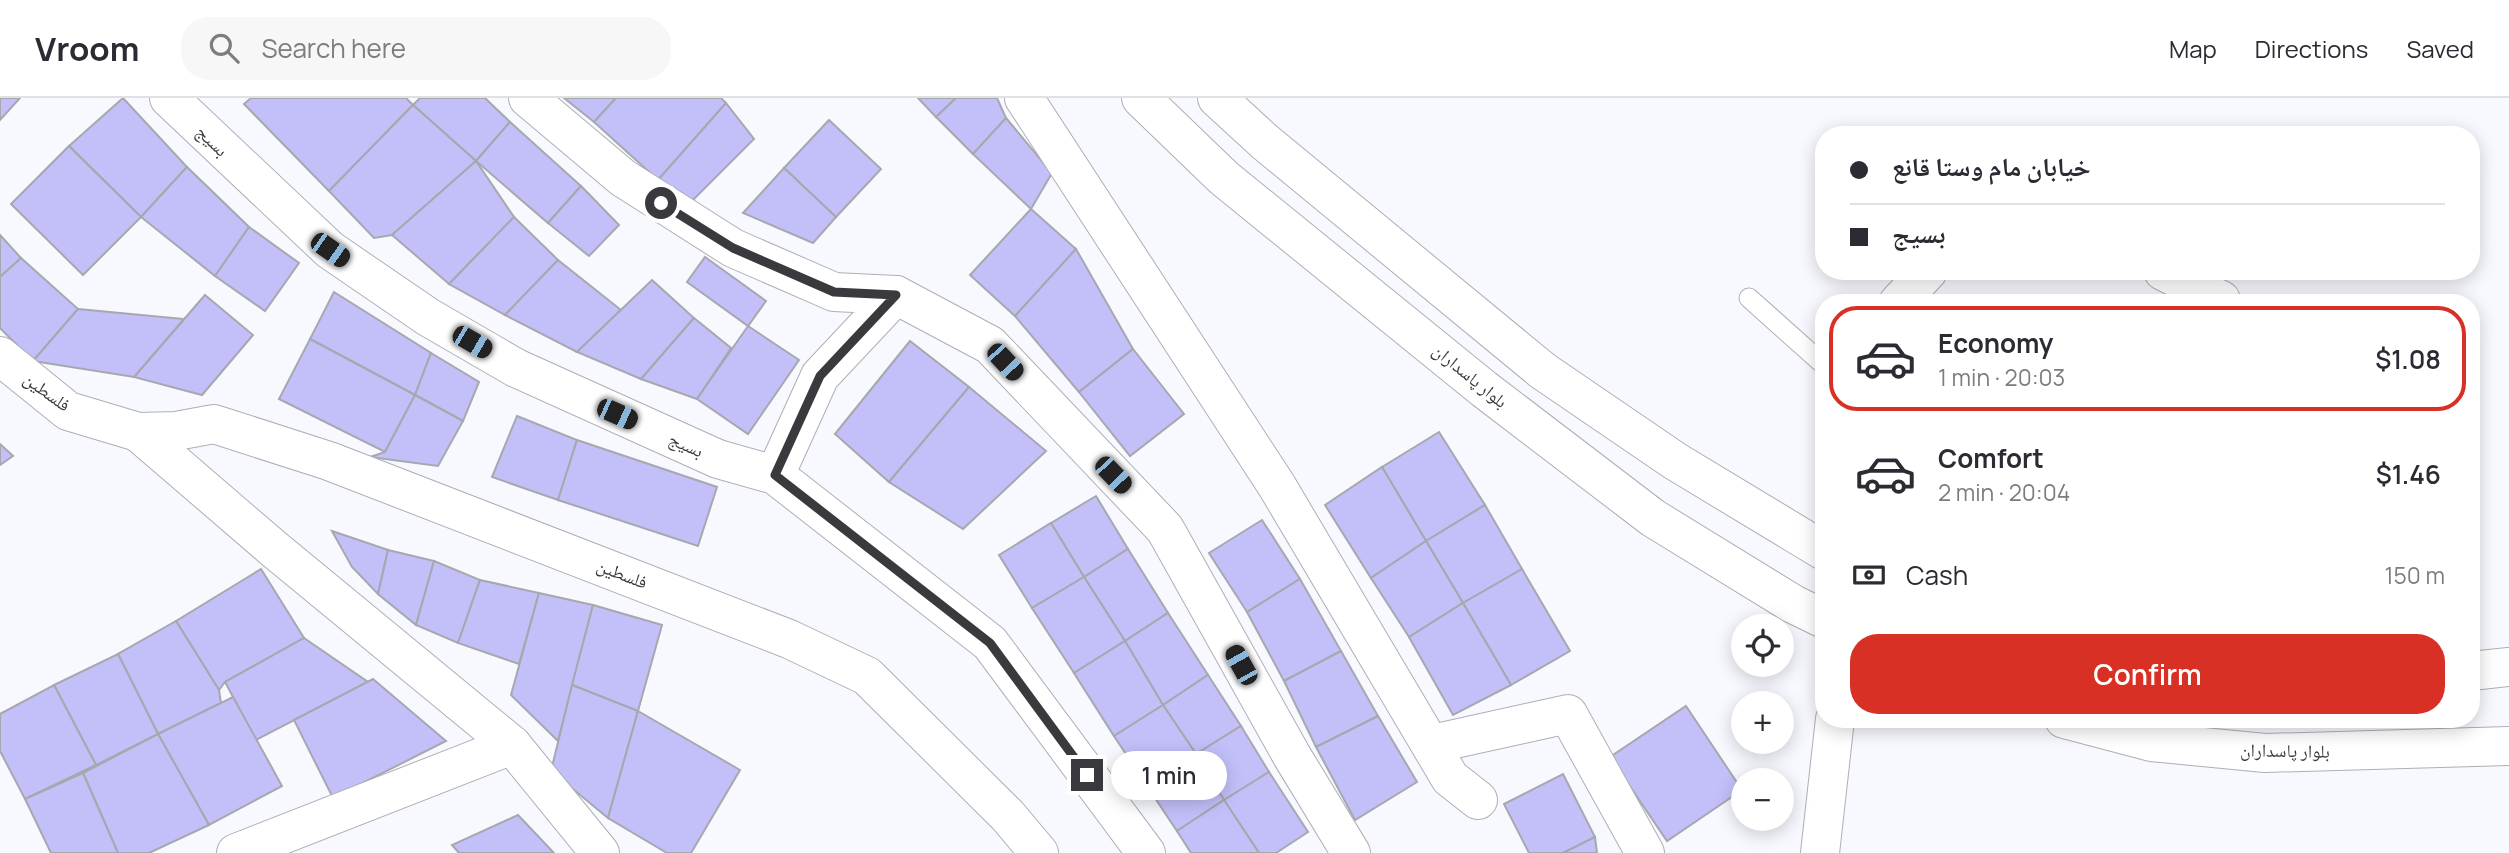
<!DOCTYPE html>
<html lang="en">
<head>
<meta charset="utf-8">
<style>
  :root { --surface:#fff; --page:#f7f7f7; --text:#2b2b33; --muted:#7c7c81; --line:#e1e1e2; --accent:#d93025 }
  body { margin:0; font-family:Manrope,"Noto Naskh Arabic",sans-serif; background:var(--page); color:var(--text); height:100vh; display:flex; flex-direction:column; font-size:26px; white-space:nowrap }
  * { box-sizing:border-box; margin:0 }
  p { font-size:23px; color:var(--muted) }
  .icon { flex:none; width:38px; height:38px; fill:none; stroke:currentColor; stroke-width:2; stroke-linecap:round; stroke-linejoin:round }
  .map { position:relative; flex:1; overflow:hidden }
  .panel { position:absolute; left:1815px; top:196px; width:665px; height:434px; display:flex; flex-direction:column; background:var(--surface); border-radius:28px; box-shadow:0 4px 18px #0003 }
  .panel>* { flex:none }
  .top-card { position:absolute; left:1815px; top:28px; width:665px; height:154px; border-radius:28px; box-shadow:0 4px 18px #0003; display:grid; align-content:center; height:154px; padding:0 35px; background:var(--surface) }
  .buttons { position:absolute; left:1731px; top:516px; display:grid; gap:14px }
  .buttons a { display:grid; place-items:center; width:63px; height:63px; border-radius:50%; background:var(--surface); box-shadow:0 4px 18px #0003; font-size:35px }
  .end { position:absolute; width:32px; height:32px; margin:-16px; border:9px solid #3a3a3e; background:#fff; box-shadow:0 0 0 4px #fff }
  .from { border-radius:50% }
  .bubble { position:absolute; height:49px; border-radius:24px; background:var(--surface); box-shadow:0 4px 18px #0003; font-size:23px; font-weight:600; line-height:49px; text-align:center }
  .car { position:absolute; width:21px; height:42px; margin:-21px -10px; border-radius:9px; box-shadow:0 0 5px 2px #0007; background:linear-gradient(#222 24%,#8ab4d8 0 40%,#222 0 76%,#8ab4d8 0 86%,#222 0) }
  .top-card b { display:flex; align-items:center; gap:24px; height:66px; font-size:26px }
  .top-card b+b { border-top:2px solid var(--line) }
  .top-card i { width:18px; height:18px; background:var(--text) }
  ul { padding:12px 0 0; list-style:none }
  li { display:flex; align-items:center; gap:21px; height:105px; margin:0 14px 10px; padding:0 21px; border:4px solid transparent; border-radius:28px }
  li div { flex:1 }
  li b { display:block; font-size:26px }
  li em { font-style:normal; font-weight:600 }
  li.active { border-color:var(--accent) }
  li>.icon { width:63px; height:63px; stroke-width:1.5 }
  .pay { display:flex; align-items:center; gap:18px; height:77px; padding:0 35px; font-size:26px }
  .pay p { margin-inline-start:auto }
  .cta { display:flex; gap:14px; margin-top:auto; padding:14px 35px }
  .cta a { flex:1; height:80px; border-radius:28px; background:var(--accent); color:#fff; font-size:28px; font-weight:600; line-height:80px; text-align:center }
  header { display:flex; align-items:center; gap:42px; box-sizing:border-box; height:98px; padding:0 35px; background:var(--surface); border-bottom:2px solid var(--line) }
  header strong { font-size:33px }
  nav { display:flex; gap:38px; margin-inline-start:auto; font-size:24px }
  .search { width:490px; height:63px; background:var(--page); display:flex; align-items:center; gap:18px; box-sizing:border-box; padding:0 24px; border-radius:28px; color:var(--muted); font-size:26px }
  .map>svg:first-child { display:block }
  .building { fill:#c3c0f9; stroke:#a7a7af; stroke-width:2 }
  .lines { fill:none; stroke-linecap:round; stroke-linejoin:round }
  .lane-casing { stroke:#aeaeb6; stroke-width:21 }
  .street-casing { stroke:#aeaeb6; stroke-width:40 }
  .secondary-casing { stroke:#aeaeb6; stroke-width:40 }
  .lane { stroke:#fff; stroke-width:19 }
  .street { stroke:#fff; stroke-width:38 }
  .secondary { stroke:#fff; stroke-width:38 }
  .route { stroke:#3a3a3e; stroke-width:9 }
  .labels { text-anchor:middle; stroke-width:5; stroke-linejoin:round; paint-order:stroke }
  .street-label { font-size:18px; fill:#3a3a3e; stroke:#fff }
</style>
</head>
<body>
<header>
<strong>Vroom</strong>
<div class="search"><svg class="icon" aria-label="search" viewBox="0 0 24 24"><circle cx="10" cy="10" r="6"/><path d="M15 15l6 6"/></svg>Search here</div>
<nav><a>Map</a><a>Directions</a><a>Saved</a></nav>
</header>
<div class="map">
<svg width="2509" height="755" viewBox="0 0 2509 755">
  <rect width="100%" height="100%" fill="#f8f8ff"/>
  <g class="building">
    <polygon points="0,0 20,0 0,22"/>
    <polygon points="123,0 187,69 141,119 69,48"/>
    <polygon points="251,0 406,0 413,7 329,93 244,6"/>
    <polygon points="420,0 485,0 510,24 476,63 413,7"/>
    <polygon points="564,0 616,0 594,24"/>
    <polygon points="616,0 721,0 726,5 658,82 594,24"/>
    <polygon points="918,0 956,0 936,19"/>
    <polygon points="956,0 997,0 1006,20 973,56 936,19"/>
    <polygon points="726,5 754,41 692,103 658,82"/>
    <polygon points="413,7 476,63 392,137 374,140 329,93"/>
    <polygon points="1006,20 1052,75 1031,111 973,56"/>
    <polygon points="829,22 881,71 836,119 784,70"/>
    <polygon points="510,24 581,88 548,125 476,63"/>
    <polygon points="69,48 141,119 83,177 11,106"/>
    <polygon points="476,63 514,119 449,186 392,137"/>
    <polygon points="187,69 249,129 215,178 141,119"/>
    <polygon points="784,70 836,119 813,145 743,115"/>
    <polygon points="581,88 619,127 589,158 548,125"/>
    <polygon points="1031,111 1076,151 1015,218 970,177"/>
    <polygon points="514,119 558,162 505,217 449,186"/>
    <polygon points="249,129 299,165 265,213 215,178"/>
    <polygon points="0,137 21,160 0,179"/>
    <polygon points="1076,151 1133,251 1079,294 1015,218"/>
    <polygon points="705,159 766,203 748,228 687,184"/>
    <polygon points="21,160 78,211 33,263 0,230 0,179"/>
    <polygon points="558,162 621,212 577,254 505,217"/>
    <polygon points="652,182 694,220 641,281 577,254"/>
    <polygon points="334,194 431,255 415,297 310,241"/>
    <polygon points="205,197 253,237 202,297 134,279"/>
    <polygon points="78,211 184,221 134,279 33,263"/>
    <polygon points="694,220 731,250 697,301 641,281"/>
    <polygon points="748,228 799,262 748,336 697,301"/>
    <polygon points="310,241 415,297 385,354 279,301"/>
    <polygon points="910,243 969,289 889,384 835,336"/>
    <polygon points="1133,251 1184,316 1130,358 1079,294"/>
    <polygon points="431,255 479,284 463,323 415,297"/>
    <polygon points="969,289 1046,353 963,431 889,384"/>
    <polygon points="415,297 463,323 438,368 370,359 385,354"/>
    <polygon points="517,318 577,342 558,402 492,379"/>
    <polygon points="1439,334 1485,407 1426,443 1382,369"/>
    <polygon points="577,342 717,389 698,448 558,402"/>
    <polygon points="0,346 13,358 0,367"/>
    <polygon points="1382,369 1426,443 1371,480 1325,407"/>
    <polygon points="1096,398 1128,451 1084,479 1051,425"/>
    <polygon points="1485,407 1522,471 1463,505 1426,443"/>
    <polygon points="1262,422 1300,481 1247,514 1209,455"/>
    <polygon points="1051,425 1084,479 1032,510 999,457"/>
    <polygon points="332,433 388,452 378,496 352,469"/>
    <polygon points="1426,443 1463,505 1409,539 1371,480"/>
    <polygon points="1128,451 1168,515 1125,543 1084,479"/>
    <polygon points="388,452 434,463 416,527 378,496"/>
    <polygon points="434,463 480,482 458,545 416,527"/>
    <polygon points="261,471 304,540 225,584 219,592 176,523"/>
    <polygon points="1522,471 1570,553 1511,587 1463,505"/>
    <polygon points="1084,479 1125,543 1074,575 1032,510"/>
    <polygon points="1300,481 1341,553 1284,583 1247,514"/>
    <polygon points="480,482 539,495 519,566 458,545"/>
    <polygon points="539,495 593,507 558,643 511,597"/>
    <polygon points="1463,505 1511,587 1453,617 1409,539"/>
    <polygon points="593,507 662,527 638,613 572,587"/>
    <polygon points="1168,515 1208,577 1163,607 1125,543"/>
    <polygon points="176,523 219,592 221,605 158,636 118,556"/>
    <polygon points="304,540 368,584 256,642 225,584"/>
    <polygon points="1125,543 1163,607 1114,638 1074,575"/>
    <polygon points="1341,553 1378,618 1316,649 1284,583"/>
    <polygon points="118,556 158,636 96,667 54,587"/>
    <polygon points="1208,577 1241,628 1196,656 1163,607"/>
    <polygon points="373,581 446,643 333,700 294,622"/>
    <polygon points="54,587 96,667 25,701 0,653 0,616"/>
    <polygon points="572,587 638,613 608,720 551,673"/>
    <polygon points="233,599 282,688 209,727 158,636"/>
    <polygon points="1163,607 1196,656 1147,688 1114,638"/>
    <polygon points="1686,608 1742,692 1667,743 1610,659"/>
    <polygon points="638,613 740,672 691,755 667,755 608,720"/>
    <polygon points="1378,618 1417,684 1355,722 1316,649"/>
    <polygon points="1241,628 1269,674 1224,702 1196,656"/>
    <polygon points="158,636 209,727 149,755 118,755 83,675"/>
    <polygon points="1196,656 1224,702 1177,733 1147,688"/>
    <polygon points="1269,674 1308,734 1276,755 1259,755 1224,702"/>
    <polygon points="83,675 118,755 51,755 25,701"/>
    <polygon points="1563,676 1595,739 1563,755 1529,755 1504,706"/>
    <polygon points="1224,702 1259,755 1191,755 1177,733"/>
    <polygon points="518,717 554,755 459,755 452,747"/>
    <polygon points="1595,739 1597,755 1563,755"/>
  </g>
  <g class="lines">
    <defs>
      <polyline id="lane" points="1749,200 1824,267"/>
      <g id="street">
        <polyline points="528,0 623,80 733,150 834,194 896,197 820,278 775,377"/>
        <polyline points="1024,0 1277,388 1450,680 1478,702"/>
        <polyline points="2163,173 2221,202"/>
        <polyline points="896,197 990,247 1165,431 1292,658 1351,755"/>
        <polyline points="1898,205 1928,173"/>
        <polyline points="138,334 274,451 512,647 600,755"/>
        <polyline points="1432,646 1568,616 1645,755"/>
        <polyline points="236,755 512,647"/>
        <polyline points="1820,755 1835,621"/>
      </g>
      <g id="secondary">
        <polyline points="169,0 330,152 428,219 516,270 718,361 775,377 990,545 1146,755"/>
        <polyline points="1141,0 1224,80 1484,291 1653,420 1793,506 1824,521"/>
        <polyline points="1217,0 1265,44 1543,273 1675,363 1824,453"/>
        <polyline points="0,258 68,313 138,334 176,333 214,326 329,363 789,541 867,578 1008,718 1039,755"/>
        <polyline points="2471,573 2509,569"/>
        <polyline points="2064,621 2151,644 2265,655 2509,648"/>
      </g>
    </defs>
    <use href="#lane" class="lane-casing"/>
    <use href="#street" class="street-casing"/>
    <use href="#secondary" class="secondary-casing"/>
    <use href="#lane" class="lane"/>
    <use href="#street" class="street"/>
    <use href="#secondary" class="secondary"/>
  </g>
  <g class="lines">
    <polyline class="route" points="661,105 733,150 834,194 896,197 820,278 775,377 990,545 1087,677"/>
  </g>
  <g class="labels">
    <g class="street-label">
      <text transform="translate(212 43) rotate(44)" y="6">بسیج</text>
      <text transform="translate(1470 278) rotate(39)" y="6">بلوار پاسداران</text>
      <text transform="translate(47 294) rotate(36)" y="6">فلسطین</text>
      <text transform="translate(686 347) rotate(24)" y="6">بسیج</text>
      <text transform="translate(622 476) rotate(21)" y="6">فلسطین</text>
      <text transform="translate(2285 653) rotate(1)" y="6">بلوار پاسداران</text>
    </g>
  </g>
</svg>
<div class="buttons">
<a><svg class="icon" aria-label="locate" viewBox="0 0 24 24"><circle cx="12" cy="12" r="6"/><path d="M12 2v4M12 18v4M2 12h4M18 12h4"/></svg></a>
<a>+</a>
<a>−</a>
</div>
<i class="end from" style="left:661px;top:105px"></i>
<i class="end" style="left:1087px;top:677px"></i>
<div class="bubble" style="left:1111px;top:653px;width:116px">1 min</div>
<i class="car" style="left:330px;top:152px;rotate:125deg"></i>
<i class="car" style="left:472px;top:244px;rotate:120deg"></i>
<i class="car" style="left:1005px;top:264px;rotate:137deg"></i>
<i class="car" style="left:617px;top:316px;rotate:114deg"></i>
<i class="car" style="left:1113px;top:377px;rotate:136deg"></i>
<i class="car" style="left:1241px;top:567px;rotate:331deg"></i>
<div class="top-card">
<b><i class="from"></i>خیابان مام وستا قانع</b>
<b><i></i>بسیج</b>
</div>
<section class="panel">
<ul>
<li class="active"><svg class="icon" aria-label="car" viewBox="0 0 24 24"><path d="M5 17H2v-5l4-1 3-4h7l3 4 3 1v5h-3M9 17h6M6 11h13"/><circle cx="7" cy="17" r="2"/><circle cx="17" cy="17" r="2"/></svg><div><b>Economy</b><p>1 min · 20:03</p></div><em>$1.08</em></li>
<li><svg class="icon" aria-label="car" viewBox="0 0 24 24"><path d="M5 17H2v-5l4-1 3-4h7l3 4 3 1v5h-3M9 17h6M6 11h13"/><circle cx="7" cy="17" r="2"/><circle cx="17" cy="17" r="2"/></svg><div><b>Comfort</b><p>2 min · 20:04</p></div><em>$1.46</em></li>
</ul>
<div class="pay"><svg class="icon" aria-label="cash" viewBox="0 0 24 24"><path d="M3 7h18v10H3z"/><circle cx="12" cy="12" r="2"/></svg>Cash<p>150 m</p></div>
<div class="cta"><a>Confirm</a></div>
</section>
</div>
</body>
</html>
